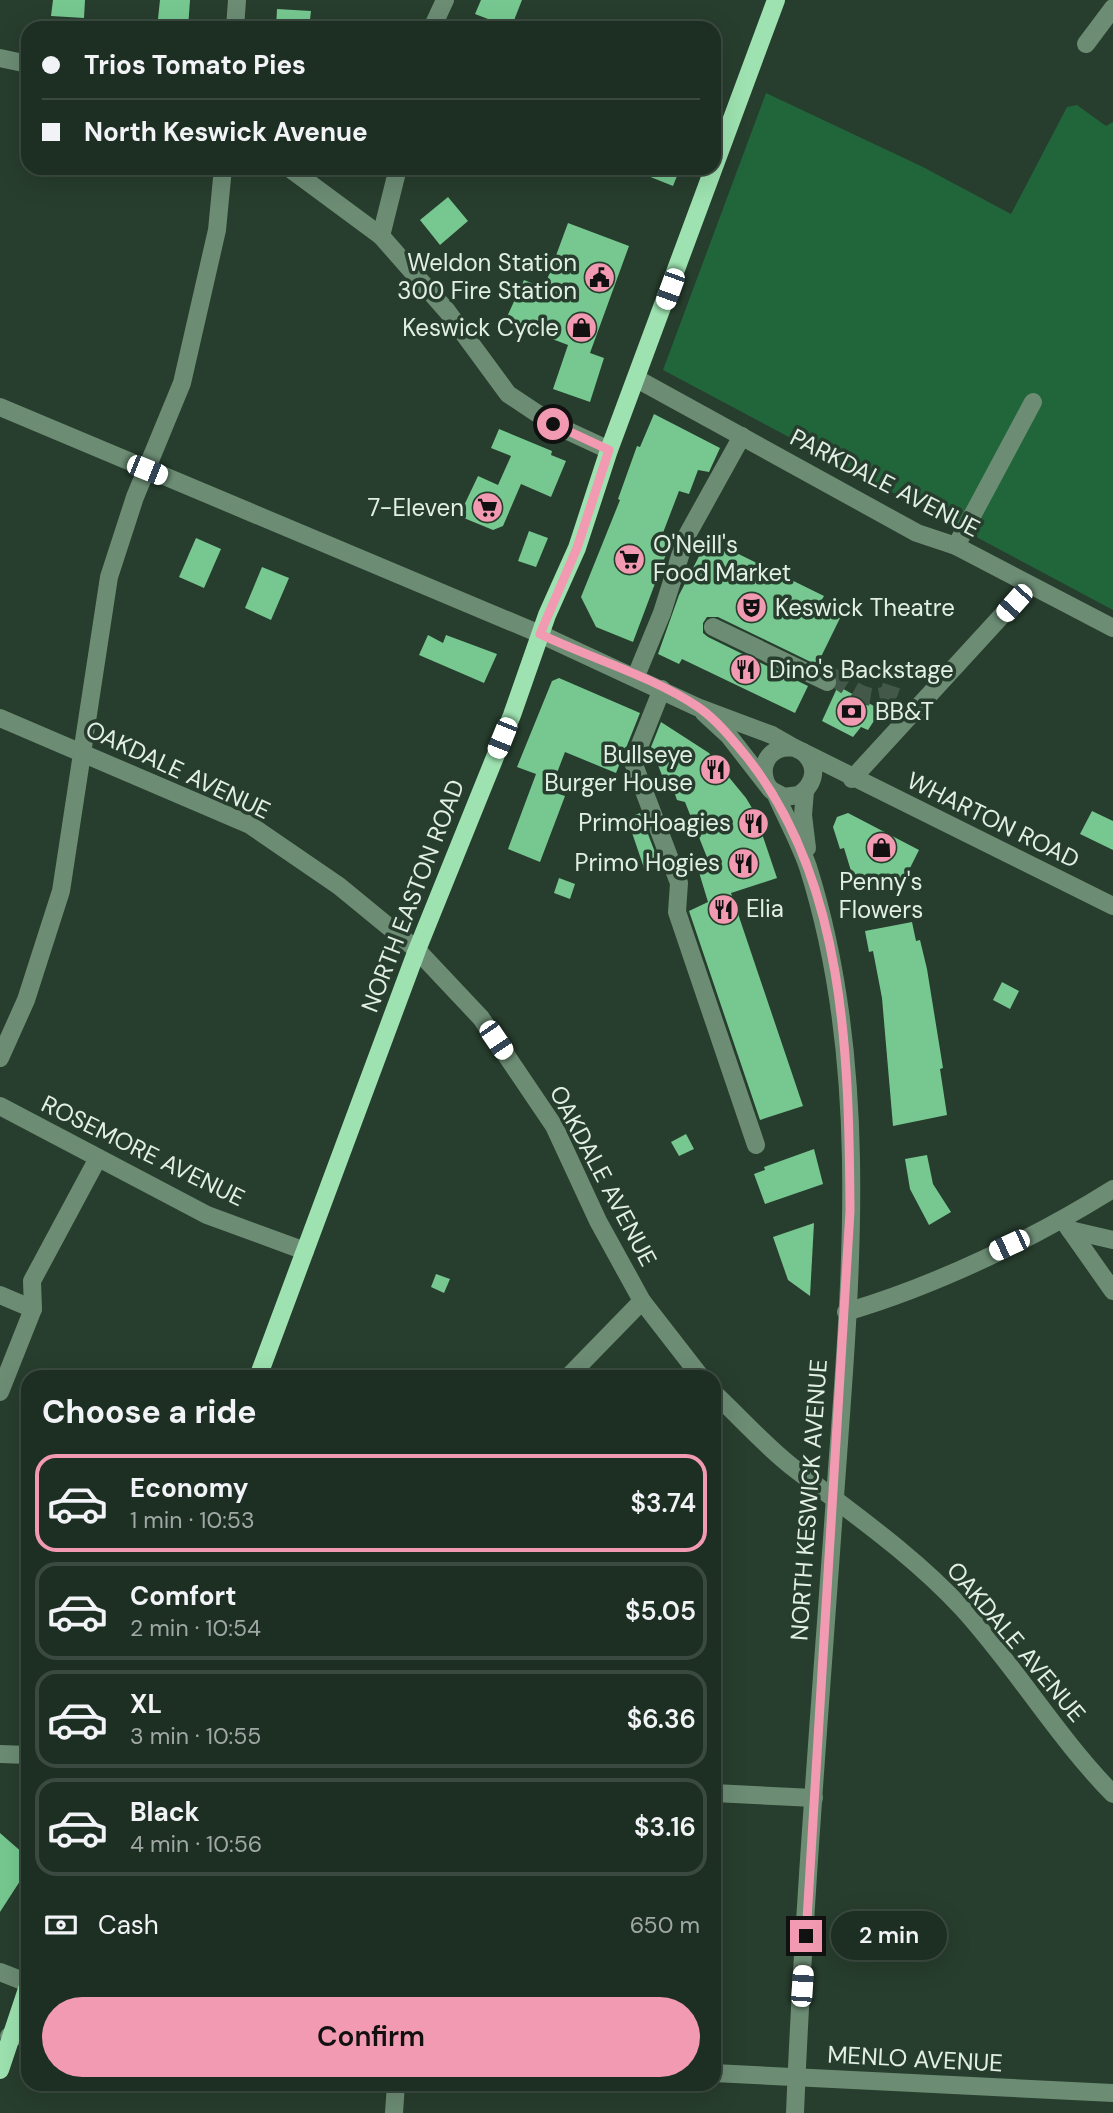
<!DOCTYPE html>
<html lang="en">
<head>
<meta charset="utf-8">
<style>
  :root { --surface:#1d2e22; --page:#2a3a2f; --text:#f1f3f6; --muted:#a0a8a5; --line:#3b4a40; --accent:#f19ab1 }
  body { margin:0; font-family:"DM Sans",sans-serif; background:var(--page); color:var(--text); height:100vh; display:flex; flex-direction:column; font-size:26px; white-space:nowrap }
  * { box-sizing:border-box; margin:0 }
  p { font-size:23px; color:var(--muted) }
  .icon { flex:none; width:38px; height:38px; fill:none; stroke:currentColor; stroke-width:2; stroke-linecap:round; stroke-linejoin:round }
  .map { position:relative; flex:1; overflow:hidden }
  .details { position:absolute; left:21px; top:1370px; width:700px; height:721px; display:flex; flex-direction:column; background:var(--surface); border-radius:21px; box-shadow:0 7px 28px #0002,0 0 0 2px var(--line) }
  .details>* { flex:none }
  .guide { position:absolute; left:21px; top:21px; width:700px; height:154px; border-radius:21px; box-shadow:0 7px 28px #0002,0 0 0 2px var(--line); display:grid; align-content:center; height:154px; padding:0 21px; background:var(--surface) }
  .end { position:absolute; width:32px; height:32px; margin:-16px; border:9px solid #f19ab1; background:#111; box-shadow:0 0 0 4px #111 }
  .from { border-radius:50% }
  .bubble { position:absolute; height:49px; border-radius:24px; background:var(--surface); box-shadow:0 7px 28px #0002,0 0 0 2px var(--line); font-size:23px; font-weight:600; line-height:49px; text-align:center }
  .car { position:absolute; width:21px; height:42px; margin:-21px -10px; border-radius:9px; box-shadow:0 0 5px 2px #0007; background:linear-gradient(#fff 24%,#345 0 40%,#fff 0 76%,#345 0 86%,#fff 0) }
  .guide b { display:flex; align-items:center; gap:24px; height:66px; font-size:26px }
  .guide b+b { border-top:2px solid var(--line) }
  .guide i { width:18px; height:18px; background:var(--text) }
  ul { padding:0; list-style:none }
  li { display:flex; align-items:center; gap:21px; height:98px; margin:0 14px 10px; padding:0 7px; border:4px solid var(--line); border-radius:21px }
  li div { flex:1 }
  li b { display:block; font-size:26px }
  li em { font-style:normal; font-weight:600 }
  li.selected { border-color:var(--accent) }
  li>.icon { width:63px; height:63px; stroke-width:1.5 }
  h2 { padding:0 21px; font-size:32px; line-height:84px }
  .pay { display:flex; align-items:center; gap:18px; height:77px; padding:0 21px; font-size:26px }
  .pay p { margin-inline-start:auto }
  .primary-button { display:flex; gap:14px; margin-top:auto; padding:14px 21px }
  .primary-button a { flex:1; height:80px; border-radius:42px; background:var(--accent); color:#111; font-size:28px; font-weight:600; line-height:80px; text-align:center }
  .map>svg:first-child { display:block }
  .green { fill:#21653b }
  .building { fill:#76c890 }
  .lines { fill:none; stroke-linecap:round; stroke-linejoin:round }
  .minor-tunnel { stroke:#435849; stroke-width:18; stroke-dasharray:18 9; stroke-linecap:butt }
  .minor { stroke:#6c8c74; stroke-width:18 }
  .major { stroke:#9de2b0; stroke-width:18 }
  .route { stroke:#f19ab1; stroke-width:9 }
  .labels { text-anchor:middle; stroke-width:7; stroke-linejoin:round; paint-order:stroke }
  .poi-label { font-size:24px; fill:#e2efe5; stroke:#273d2d; text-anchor:end }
  .street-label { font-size:24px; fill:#e2efe5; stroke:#273d2d }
</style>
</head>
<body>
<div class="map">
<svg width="1113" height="2113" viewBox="0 0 1113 2113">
  <rect width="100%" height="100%" fill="#273d2d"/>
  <polygon class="green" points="766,93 923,167 1011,214 1067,107 1077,105 1106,126 1113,122 1113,610 663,370"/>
  <g class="building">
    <polygon points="53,0 85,0 84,18 51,16"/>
    <polygon points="160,0 190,0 188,28 157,28"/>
    <polygon points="481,0 522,0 511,28 475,14"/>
    <polygon points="277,9 311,11 309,28 276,28"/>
    <polygon points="628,168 670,168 679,171 673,186"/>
    <polygon points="448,197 468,221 440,245 420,220"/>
    <polygon points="568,223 629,246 590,353 604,358 590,402 553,389 568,345 505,321 524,280 544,288"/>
    <polygon points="654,414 720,448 709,472 698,470 689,494 679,491 661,538 671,541 633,642 596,627 581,597 620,500 618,499 637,446 640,447"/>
    <polygon points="499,429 552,451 551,455 566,461 551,497 521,484 503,526 493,530 459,516 478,476 498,485 511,456 491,448"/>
    <polygon points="529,531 548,538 536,567 518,561"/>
    <polygon points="196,538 221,549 204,588 179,577"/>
    <polygon points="708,539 824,596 820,603 842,614 817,665 718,617 707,617 703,623 703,633 708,637 808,686 795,713 682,659 679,664 658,654 679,595"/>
    <polygon points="262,567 289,578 271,620 245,608"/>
    <polygon points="428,635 443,643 446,635 497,654 484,683 419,655"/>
    <polygon points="559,678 640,713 616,773 565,752 550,791 565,796 540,862 508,849 536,774 517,767 552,681"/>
    <polygon points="838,686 881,710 868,730 861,727 853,737 822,721"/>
    <polygon points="661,722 709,753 746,798 755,813 777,878 731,893 803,1106 760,1120 689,911 708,902 698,869 710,865 685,802 677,800 672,786 667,788 654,755 649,752"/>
    <polygon points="1092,811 1113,821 1113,850 1080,834"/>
    <polygon points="640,813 659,863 644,868 627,818"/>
    <polygon points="848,813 919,850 902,884 875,878 855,884 844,848 840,849 833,827 837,817"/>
    <polygon points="559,878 575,884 570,899 554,893"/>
    <polygon points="912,922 916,941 920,940 927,969 943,1068 940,1069 947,1115 893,1126 882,998 873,951 869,952 865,931"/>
    <polygon points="1002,982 1019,991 1010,1009 993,1000"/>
    <polygon points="686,1134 694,1149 679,1156 671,1142"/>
    <polygon points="814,1149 823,1184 765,1204 754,1174 765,1170 764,1167"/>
    <polygon points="927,1155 933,1184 951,1212 929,1225 910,1189 905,1159"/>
    <polygon points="814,1223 810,1296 788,1280 773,1237"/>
    <polygon points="436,1274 450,1279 444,1293 431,1287"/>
    <polygon points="0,1833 24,1854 20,1881 0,1912"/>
  </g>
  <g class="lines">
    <path class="minor-tunnel" d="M831 676C849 686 869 706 889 693L897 669"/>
    <g class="minor">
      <polyline points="235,28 237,0"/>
      <polyline points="432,28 445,0"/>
      <polyline points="1086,44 1113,8"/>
      <polyline points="0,58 28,64"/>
      <polyline points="289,168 381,236 447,311 508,394 553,424 609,450"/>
      <polyline points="381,236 398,168"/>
      <polyline points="637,379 917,533 956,546 1113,628"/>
      <polyline points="0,407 540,634 697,707 772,735 793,747"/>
      <polyline points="956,546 1033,402"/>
      <polyline points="713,627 827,682"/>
      <polyline points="636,676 662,613 686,537 742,436"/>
      <polyline points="662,689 633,762 679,883 677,912 756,1145"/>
      <path d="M704 713 729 736 771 790 784 797 799 795C815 784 819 766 803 752"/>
      <polyline points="0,718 250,825 339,886 417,950 481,1018 554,1126 598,1221 642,1301 701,1377"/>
      <polyline points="852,779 1029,586"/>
      <path d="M766 783C758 762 773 744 795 748L1113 906"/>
      <polyline points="805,791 803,815 807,848"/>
      <path d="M775 793C786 818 799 841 808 867 875 1078 848 1307 833 1525 819 1721 803 1917 795 2113"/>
      <polyline points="0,1058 26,1000 61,891 109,577 135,497 182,383 217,230 223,168"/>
      <polyline points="0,1106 207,1215 305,1251"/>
      <polyline points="1063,1220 1113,1291"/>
      <polyline points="1070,1230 1113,1240"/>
      <polyline points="0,1295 33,1309"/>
      <path d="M846 1312C935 1286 1035 1238 1113 1189"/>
      <polyline points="568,1377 642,1301"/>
      <polyline points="0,1392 33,1309 32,1281 98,1158"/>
      <path d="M714 1393C741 1418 766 1447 795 1469 853 1514 912 1554 962 1608 1016 1667 1057 1737 1113 1794"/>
      <polyline points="0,1754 28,1755"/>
      <polyline points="714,1793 814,1798"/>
      <polyline points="0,1972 28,1983"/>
      <polyline points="9,2036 28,2036"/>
      <polyline points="714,2073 1113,2093"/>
      <polyline points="394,2113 396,2084"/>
    </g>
    <g class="major">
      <polyline points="258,1377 417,950 512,715 547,615 577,548 609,450 776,0"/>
      <polyline points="0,2070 28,1986"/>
    </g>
  </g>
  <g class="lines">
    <path class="route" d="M553 424 609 450 577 548 540 634C590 658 652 676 698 707 717 720 732 739 746 756 846 881 849 1058 850 1211L806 1936"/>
  </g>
  <defs>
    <symbol id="civic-disc" viewBox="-11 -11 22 22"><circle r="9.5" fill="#f19ab1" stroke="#273d2d"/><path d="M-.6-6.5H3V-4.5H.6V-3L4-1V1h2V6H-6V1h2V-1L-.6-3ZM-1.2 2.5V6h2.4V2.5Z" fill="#111"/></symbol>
    <symbol id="shop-disc" viewBox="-11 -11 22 22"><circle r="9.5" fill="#f19ab1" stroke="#273d2d"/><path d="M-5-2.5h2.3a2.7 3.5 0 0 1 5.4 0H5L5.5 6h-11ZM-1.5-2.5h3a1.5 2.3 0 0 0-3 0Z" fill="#111"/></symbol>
    <symbol id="supermarket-disc" viewBox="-11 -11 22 22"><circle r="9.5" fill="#f19ab1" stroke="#273d2d"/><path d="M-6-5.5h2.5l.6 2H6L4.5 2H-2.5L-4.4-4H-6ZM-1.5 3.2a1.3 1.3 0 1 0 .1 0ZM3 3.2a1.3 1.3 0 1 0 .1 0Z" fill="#111"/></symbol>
    <symbol id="theatre-disc" viewBox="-11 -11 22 22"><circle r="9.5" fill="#f19ab1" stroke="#273d2d"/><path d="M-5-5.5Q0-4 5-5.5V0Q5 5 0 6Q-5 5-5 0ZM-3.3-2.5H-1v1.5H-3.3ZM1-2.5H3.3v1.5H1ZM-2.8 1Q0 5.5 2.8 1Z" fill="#111"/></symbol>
    <symbol id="restaurant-disc" viewBox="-11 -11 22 22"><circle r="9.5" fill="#f19ab1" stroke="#273d2d"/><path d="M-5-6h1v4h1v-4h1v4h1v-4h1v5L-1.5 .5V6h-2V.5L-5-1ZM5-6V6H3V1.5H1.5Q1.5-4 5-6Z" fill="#111"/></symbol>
    <symbol id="bank-disc" viewBox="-11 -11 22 22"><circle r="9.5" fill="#f19ab1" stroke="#273d2d"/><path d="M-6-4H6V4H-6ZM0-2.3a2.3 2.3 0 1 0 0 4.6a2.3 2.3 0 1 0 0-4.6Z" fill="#111"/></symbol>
  </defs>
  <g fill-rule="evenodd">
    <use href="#civic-disc" x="582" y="260" width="35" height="35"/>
    <use href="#shop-disc" x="564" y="310" width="35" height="35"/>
    <use href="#supermarket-disc" x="470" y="490" width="35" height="35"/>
    <use href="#supermarket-disc" x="612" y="542" width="35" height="35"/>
    <use href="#theatre-disc" x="734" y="590" width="35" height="35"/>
    <use href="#restaurant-disc" x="728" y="652" width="35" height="35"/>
    <use href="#bank-disc" x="834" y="694" width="35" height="35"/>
    <use href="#restaurant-disc" x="698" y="752" width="35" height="35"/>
    <use href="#restaurant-disc" x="736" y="806" width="35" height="35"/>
    <use href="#shop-disc" x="864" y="830" width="35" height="35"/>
    <use href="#restaurant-disc" x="726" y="846" width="35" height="35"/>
    <use href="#restaurant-disc" x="706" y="892" width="35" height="35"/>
  </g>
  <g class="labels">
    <g class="poi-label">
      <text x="577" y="271">Weldon Station<tspan x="577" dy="28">300 Fire Station</tspan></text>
      <text x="559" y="336">Keswick Cycle</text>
      <text x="464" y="516">7-Eleven</text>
      <text x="653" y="553" text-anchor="start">O'Neill's<tspan x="653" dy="28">Food Market</tspan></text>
      <text x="775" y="616" text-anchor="start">Keswick Theatre</text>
      <text x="769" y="678" text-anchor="start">Dino's Backstage</text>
      <text x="875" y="720" text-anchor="start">BB&amp;T</text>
      <text x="693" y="763">Bullseye<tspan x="693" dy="28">Burger House</tspan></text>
      <text x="731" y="831">PrimoHoagies</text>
      <text x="720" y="871">Primo Hogies</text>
      <text x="881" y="890" text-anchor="middle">Penny's<tspan x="881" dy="28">Flowers</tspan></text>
      <text x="746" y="917" text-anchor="start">Elia</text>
    </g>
    <g class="street-label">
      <text transform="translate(885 483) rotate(27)" y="8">PARKDALE AVENUE</text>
      <text transform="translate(178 770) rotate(25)" y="8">OAKDALE AVENUE</text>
      <text transform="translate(993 820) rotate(26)" y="8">WHARTON ROAD</text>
      <text transform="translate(413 896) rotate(-69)" y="8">NORTH EASTON ROAD</text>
      <text transform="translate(143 1151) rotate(26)" y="8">ROSEMORE AVENUE</text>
      <text transform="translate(603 1176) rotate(62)" y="8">OAKDALE AVENUE</text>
      <text transform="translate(809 1500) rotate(-86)" y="8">NORTH KESWICK AVENUE</text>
      <text transform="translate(1016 1642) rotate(50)" y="8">OAKDALE AVENUE</text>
      <text transform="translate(915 2059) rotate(3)" y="8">MENLO AVENUE</text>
    </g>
  </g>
</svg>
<i class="end from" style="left:553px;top:424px"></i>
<i class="end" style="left:806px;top:1936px"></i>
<div class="bubble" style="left:831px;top:1911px;width:116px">2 min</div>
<i class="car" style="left:670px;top:289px;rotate:200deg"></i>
<i class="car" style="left:147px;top:470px;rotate:112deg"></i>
<i class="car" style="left:1014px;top:603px;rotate:222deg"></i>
<i class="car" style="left:502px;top:738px;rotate:202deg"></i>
<i class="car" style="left:496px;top:1040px;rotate:146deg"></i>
<i class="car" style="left:1009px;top:1245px;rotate:245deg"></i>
<i class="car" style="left:802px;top:1986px;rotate:4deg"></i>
<div class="guide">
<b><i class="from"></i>Trios Tomato Pies</b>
<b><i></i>North Keswick Avenue</b>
</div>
<section class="details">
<h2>Choose a ride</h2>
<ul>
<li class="selected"><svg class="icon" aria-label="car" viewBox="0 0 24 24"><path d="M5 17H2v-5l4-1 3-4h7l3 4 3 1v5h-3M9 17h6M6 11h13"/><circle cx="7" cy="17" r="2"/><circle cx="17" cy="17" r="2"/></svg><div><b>Economy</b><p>1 min · 10:53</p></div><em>$3.74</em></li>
<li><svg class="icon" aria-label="car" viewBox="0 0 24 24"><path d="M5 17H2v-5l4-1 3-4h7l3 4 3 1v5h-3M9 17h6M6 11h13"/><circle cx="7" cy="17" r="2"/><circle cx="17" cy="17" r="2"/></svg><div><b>Comfort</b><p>2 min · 10:54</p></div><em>$5.05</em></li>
<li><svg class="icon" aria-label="car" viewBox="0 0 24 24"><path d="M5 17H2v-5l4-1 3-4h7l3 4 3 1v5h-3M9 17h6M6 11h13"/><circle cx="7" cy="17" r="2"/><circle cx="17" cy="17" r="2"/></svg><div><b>XL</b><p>3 min · 10:55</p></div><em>$6.36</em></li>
<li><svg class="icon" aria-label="car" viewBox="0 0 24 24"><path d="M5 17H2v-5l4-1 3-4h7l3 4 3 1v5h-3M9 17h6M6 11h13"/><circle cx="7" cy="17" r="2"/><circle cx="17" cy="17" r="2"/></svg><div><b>Black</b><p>4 min · 10:56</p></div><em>$3.16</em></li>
</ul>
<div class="pay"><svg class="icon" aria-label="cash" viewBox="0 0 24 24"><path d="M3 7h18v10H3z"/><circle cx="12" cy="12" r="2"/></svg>Cash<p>650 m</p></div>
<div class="primary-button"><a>Confirm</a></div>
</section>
</div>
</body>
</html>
